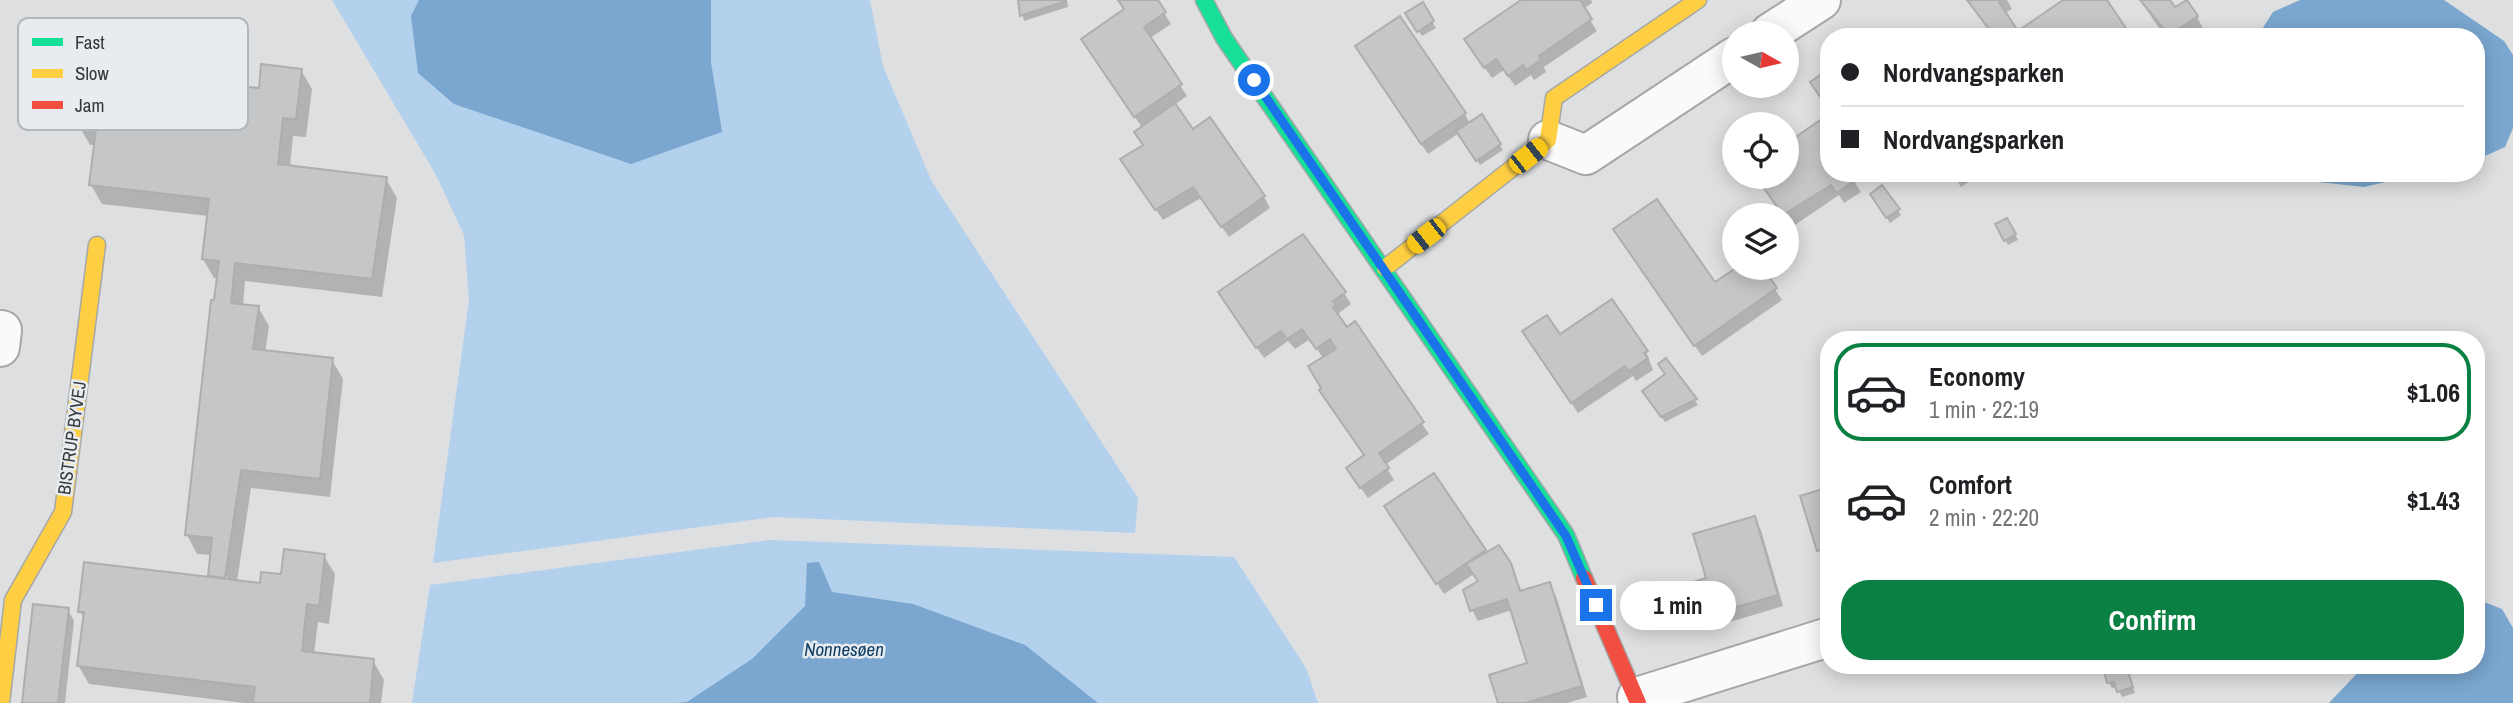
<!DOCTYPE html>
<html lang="en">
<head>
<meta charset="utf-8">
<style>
  :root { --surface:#fff; --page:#f2f2f2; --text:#202124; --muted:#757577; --line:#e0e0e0; --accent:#0b8043 }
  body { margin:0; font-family:"Archivo Narrow",sans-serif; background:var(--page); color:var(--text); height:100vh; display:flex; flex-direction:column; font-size:26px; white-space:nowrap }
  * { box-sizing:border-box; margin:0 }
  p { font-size:23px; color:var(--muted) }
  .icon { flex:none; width:38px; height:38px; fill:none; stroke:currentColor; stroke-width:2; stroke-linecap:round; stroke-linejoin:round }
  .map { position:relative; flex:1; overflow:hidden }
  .side { position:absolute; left:1820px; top:331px; width:665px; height:343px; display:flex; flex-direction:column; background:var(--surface); border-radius:28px; box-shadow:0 4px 18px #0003 }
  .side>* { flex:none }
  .guide { position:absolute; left:1820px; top:28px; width:665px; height:154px; border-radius:28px; box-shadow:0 4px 18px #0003; display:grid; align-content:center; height:154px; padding:0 21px; background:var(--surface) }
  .needle { width:46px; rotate:98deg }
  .tools { position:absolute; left:1722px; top:21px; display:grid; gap:14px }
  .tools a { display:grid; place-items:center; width:77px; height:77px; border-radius:50%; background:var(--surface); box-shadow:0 4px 18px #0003; font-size:35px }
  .end { position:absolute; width:32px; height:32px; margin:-16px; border:9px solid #1a73e8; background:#fff; box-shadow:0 0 0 4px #fff }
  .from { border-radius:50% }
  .bubble { position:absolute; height:49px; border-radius:24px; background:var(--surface); box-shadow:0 4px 18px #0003; font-size:23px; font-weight:700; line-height:49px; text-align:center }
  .car { position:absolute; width:21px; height:42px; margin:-21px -10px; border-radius:9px; box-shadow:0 0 5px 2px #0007; background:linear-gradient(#f5c518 24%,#345 0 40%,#f5c518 0 76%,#345 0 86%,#f5c518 0) }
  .guide b { display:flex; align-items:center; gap:24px; height:66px; font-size:26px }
  .guide b+b { border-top:2px solid var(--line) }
  .guide i { width:18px; height:18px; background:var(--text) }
  ul { padding:12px 0 0; list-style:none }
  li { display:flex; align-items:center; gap:21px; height:98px; margin:0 14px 10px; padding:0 7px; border:4px solid transparent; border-radius:28px }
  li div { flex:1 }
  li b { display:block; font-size:26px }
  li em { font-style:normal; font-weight:700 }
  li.selected { border-color:var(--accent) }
  li>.icon { width:63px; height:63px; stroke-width:1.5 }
  .action { display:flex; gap:14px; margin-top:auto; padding:14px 21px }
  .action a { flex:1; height:80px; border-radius:28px; background:var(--accent); color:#fff; font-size:28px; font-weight:700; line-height:80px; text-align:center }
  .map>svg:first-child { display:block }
  .green { fill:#b3d0ed }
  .water { fill:#7aa6cf }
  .shadow { fill:#0003; fill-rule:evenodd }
  .building { fill:#c5c6c7; stroke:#acaeaf; stroke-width:2 }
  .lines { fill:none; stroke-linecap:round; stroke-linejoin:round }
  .street-casing { stroke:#a5a7a8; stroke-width:42 }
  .fast-casing { stroke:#a5a7a8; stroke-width:19 }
  .slow-casing { stroke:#a5a7a8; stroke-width:19 }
  .jam-casing { stroke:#a5a7a8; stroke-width:19 }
  .street { stroke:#fafafa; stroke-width:38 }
  .fast { stroke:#16e098; stroke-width:16 }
  .slow { stroke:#ffcf43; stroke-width:16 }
  .jam { stroke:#f24e42; stroke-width:16 }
  .route { stroke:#1a73e8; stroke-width:9 }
  .labels { text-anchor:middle; stroke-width:5; stroke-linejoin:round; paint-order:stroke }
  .street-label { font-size:18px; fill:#38393b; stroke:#e8ecf0 }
  .water-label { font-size:19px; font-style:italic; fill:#103e64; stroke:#e8ecf0 }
  .key { fill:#e8ecf0; stroke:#b3b6ba; stroke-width:2 }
  .key-label { font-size:19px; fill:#38393b }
</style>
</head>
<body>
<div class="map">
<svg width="2513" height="703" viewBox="0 0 2513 703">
  <rect width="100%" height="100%" fill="#dddfe1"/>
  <g class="green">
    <polygon points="332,0 870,0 883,66 932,182 1138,498 1135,533 774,517 433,563 469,300 464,235 435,173"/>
    <polygon points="769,540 1234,557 1306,668 1318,703 412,703 430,585"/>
  </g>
  <g class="water">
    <polygon points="419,0 711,0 711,62 722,132 631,164 454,104 418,73 411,16"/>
    <polygon points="2300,0 2444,0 2504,41 2513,55 2513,128 2505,147 2476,160 2476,37 2257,37 2273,12"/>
    <polygon points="2266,173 2424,173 2364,187 2272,177"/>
    <polygon points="819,562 832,592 913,604 1025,645 1098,703 676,703 687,702 752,659 805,606 807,563"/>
    <polygon points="2476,599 2502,609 2513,628 2513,703 2329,703 2365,665 2476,665"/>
  </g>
  <g class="shadow">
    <polygon points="1019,0 1067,0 1068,7 1024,21"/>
    <polygon points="1118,0 1156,0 1171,24 1150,38 1187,96 1174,105 1193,131 1264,197 1270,208 1229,237 1201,198 1163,220 1129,171 1144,146 1143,129 1090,51 1126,11"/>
    <polygon points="1524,0 1591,0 1592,3 1583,9 1597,31 1544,67 1546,72 1534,80 1531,75 1515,86 1504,70 1492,78 1473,51"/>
    <polygon points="1967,0 2007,0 2012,9 2004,14 2017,34 2066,0 2105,0 2130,37 1994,37"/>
    <polygon points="2140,0 2168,0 2174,10 2197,17 2203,28 2190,37 2171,37 2165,28 2161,31"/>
    <polygon points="1422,5 1436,28 1422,36 1408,14"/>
    <polygon points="1363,58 1465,114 1470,124 1481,117 1503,150 1480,165 1459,133 1428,154"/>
    <path d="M301 70 312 89 306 137 293 136 290 167 386 179 397 198 382 297 245 281 243 306 258 307 269 326 265 353 332 360 343 379 330 497 251 488 237 582 261 585 324 556 335 574 329 624 318 622 314 654 373 661 384 680 381 703H244L89 684 78 665 84 619 80 611 212 579V555L197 554 187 535 219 278H214L203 259 208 216 102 204 91 185 96 145H90L79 126 237 100ZM222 569 229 581H225L219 571Z"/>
    <polygon points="1829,117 1829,173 1871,173 1855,183 1861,192 1844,203 1839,195 1792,227 1787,215 1784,215 1757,177 1787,177 1787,145"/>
    <polygon points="1952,173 1982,173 1961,187"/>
    <polygon points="1875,200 1898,210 1901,215 1890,223"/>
    <polygon points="2007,220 2018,240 2008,245 1997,225"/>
    <polygon points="1622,241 1715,285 1739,268 1761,268 1782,300 1702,356"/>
    <polygon points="1344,293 1351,304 1339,313 1339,319 1346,330 1354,324 1429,434 1385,465 1394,480 1368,498 1354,479 1365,456 1323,358 1310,339 1295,349 1288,341 1264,358 1227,304"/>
    <polygon points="1612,302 1646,352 1653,370 1636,381 1633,376 1578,413 1531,343 1560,337"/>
    <polygon points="1666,360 1698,405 1665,422 1647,396 1665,376"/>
    <polygon points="1434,475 1487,556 1510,564 1522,592 1549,584 1556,596 1587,697 1567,703 1499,703 1529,664 1512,610 1478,621 1472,610 1479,582 1474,574 1444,594 1393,518"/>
    <polygon points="1829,489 1829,560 1825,561 1819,550"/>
    <polygon points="1754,519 1761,530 1783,606 1713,627 1706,616 1708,579"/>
    <polygon points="68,610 74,621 65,703 24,703"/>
    <polygon points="2104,665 2126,665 2135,693 2122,697 2117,687 2112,688 2109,683"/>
    <polygon points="2180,665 2207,665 2184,672"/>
  </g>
  <g class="building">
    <polygon points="1018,0 1066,0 1066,1 1020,16"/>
    <polygon points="1118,0 1158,0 1166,12 1144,27 1182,84 1134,117 1081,39 1124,9"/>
    <polygon points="1521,0 1580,0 1592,19 1539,56 1541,60 1526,70 1523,65 1508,76 1496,59 1484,68 1464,39"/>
    <polygon points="1967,0 2002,0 1999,2 2018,31 2063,0 2107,0 2132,37 1995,37"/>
    <polygon points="2140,0 2170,0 2175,7 2187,0 2198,16 2169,35"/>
    <polygon points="1423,2 1434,21 1417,32 1405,13"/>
    <polygon points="1400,16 1466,113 1421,144 1355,46"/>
    <polygon points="261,64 302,69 296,119 283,118 278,164 387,177 372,279 235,263 231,303 259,306 253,349 333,358 320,479 241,470 225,578 208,576 212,538 185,535 211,300 214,300 219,261 202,259 209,199 89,185 96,129 77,126 82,80 236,98 238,86 259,88"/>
    <polygon points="1826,71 1829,75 1829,110 1810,82"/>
    <polygon points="1175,103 1193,129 1210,117 1265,196 1221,227 1193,187 1155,210 1120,159 1143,145 1134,132"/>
    <polygon points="1482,114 1501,144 1476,161 1456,131"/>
    <polygon points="1829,114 1829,173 1851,173 1856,180 1837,193 1831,185 1783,215 1756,177 1787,177 1787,143"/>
    <polygon points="1882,185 1900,209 1886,218 1870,194"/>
    <polygon points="1657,199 1715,282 1736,268 1763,268 1777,288 1694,346 1613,229"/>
    <polygon points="2007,218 2016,234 2004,241 1995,224"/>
    <polygon points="1303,234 1346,292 1333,301 1336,305 1333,307 1347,327 1355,321 1424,422 1379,453 1389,468 1360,488 1346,468 1364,455 1319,390 1321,388 1308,366 1336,349 1330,339 1316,349 1302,329 1287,339 1281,331 1256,348 1218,292"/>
    <polygon points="1612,299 1648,351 1644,353 1648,358 1629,371 1625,366 1571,403 1522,331 1547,315 1560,334"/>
    <polygon points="1666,358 1697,399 1661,417 1642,391 1665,374 1658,364"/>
    <polygon points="1434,473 1486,550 1436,584 1384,506"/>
    <polygon points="1829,487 1829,547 1817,551 1800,496"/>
    <polygon points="1755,516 1778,595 1705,616 1694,582 1706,578 1693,534"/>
    <polygon points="1499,545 1511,563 1520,591 1550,582 1582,686 1525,703 1498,703 1489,675 1527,663 1507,599 1470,611 1463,590 1478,581 1466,564"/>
    <polygon points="284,549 325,554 319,606 307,604 302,651 374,659 370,703 253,703 255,687 77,666 84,612 78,612 84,562 260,583 261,572 281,574"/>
    <polygon points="33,604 69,608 58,703 22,703"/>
    <polygon points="2102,665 2126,665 2133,687 2117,692 2114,682 2107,683"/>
  </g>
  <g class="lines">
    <defs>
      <g id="street">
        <polyline points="1770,33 1821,0"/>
        <polyline points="1548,140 1586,155 1734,57"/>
        <polyline points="0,347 2,330"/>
        <polyline points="1637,697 1829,637"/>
      </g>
      <polyline id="fast" points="1204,0 1224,38 1566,535 1584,578"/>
      <g id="slow">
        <polyline points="1385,268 1548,140 1554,98 1698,0"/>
        <polyline points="1,703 13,600 63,512 97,245"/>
      </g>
      <polyline id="jam" points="1584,578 1638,703"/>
    </defs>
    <use href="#street" class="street-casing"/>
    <use href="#fast" class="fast-casing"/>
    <use href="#slow" class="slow-casing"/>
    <use href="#jam" class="jam-casing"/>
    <use href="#street" class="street"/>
    <use href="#fast" class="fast"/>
    <use href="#slow" class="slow"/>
    <use href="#jam" class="jam"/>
  </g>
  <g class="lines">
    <polyline class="route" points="1254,80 1566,536 1596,605"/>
  </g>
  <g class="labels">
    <g class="street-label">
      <text transform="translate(72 438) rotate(-82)" y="6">BISTRUP BYVEJ</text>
    </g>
    <g class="water-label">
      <text x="844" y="656">Nonnesøen</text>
    </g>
  </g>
  <rect x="18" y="18" width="230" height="112" rx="10" class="key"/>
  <rect x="32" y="38" width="31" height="8" fill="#16e098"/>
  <rect x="32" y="69" width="31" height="9" fill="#ffcf43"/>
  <rect x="32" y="101" width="31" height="8" fill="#f24e42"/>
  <g class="key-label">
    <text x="75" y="49">Fast</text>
    <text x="75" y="80">Slow</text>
    <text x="75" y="112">Jam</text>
  </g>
</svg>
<div class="tools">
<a><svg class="needle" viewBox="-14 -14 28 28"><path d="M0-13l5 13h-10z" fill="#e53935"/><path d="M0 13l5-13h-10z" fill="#757577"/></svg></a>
<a><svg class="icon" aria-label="locate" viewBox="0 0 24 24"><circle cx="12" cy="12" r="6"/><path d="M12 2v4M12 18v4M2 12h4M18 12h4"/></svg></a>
<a><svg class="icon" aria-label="layers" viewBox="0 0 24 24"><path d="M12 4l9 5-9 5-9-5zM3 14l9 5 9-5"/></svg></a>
</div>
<i class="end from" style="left:1254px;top:80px"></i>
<i class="end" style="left:1596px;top:605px"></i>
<div class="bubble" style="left:1620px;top:581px;width:116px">1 min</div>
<i class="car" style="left:1528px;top:156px;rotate:52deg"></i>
<i class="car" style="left:1426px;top:236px;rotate:232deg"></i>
<div class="guide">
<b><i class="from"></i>Nordvangsparken</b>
<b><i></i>Nordvangsparken</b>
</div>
<section class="side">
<ul>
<li class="selected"><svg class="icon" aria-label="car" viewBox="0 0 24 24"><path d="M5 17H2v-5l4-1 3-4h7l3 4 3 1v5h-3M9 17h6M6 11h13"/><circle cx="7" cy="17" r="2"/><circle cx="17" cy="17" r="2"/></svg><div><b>Economy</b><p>1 min · 22:19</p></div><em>$1.06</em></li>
<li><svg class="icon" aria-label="car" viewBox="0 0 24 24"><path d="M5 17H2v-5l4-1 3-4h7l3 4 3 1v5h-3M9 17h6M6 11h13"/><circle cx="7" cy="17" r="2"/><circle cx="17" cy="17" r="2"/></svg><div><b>Comfort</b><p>2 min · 22:20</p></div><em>$1.43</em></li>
</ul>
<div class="action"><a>Confirm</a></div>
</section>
</div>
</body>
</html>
